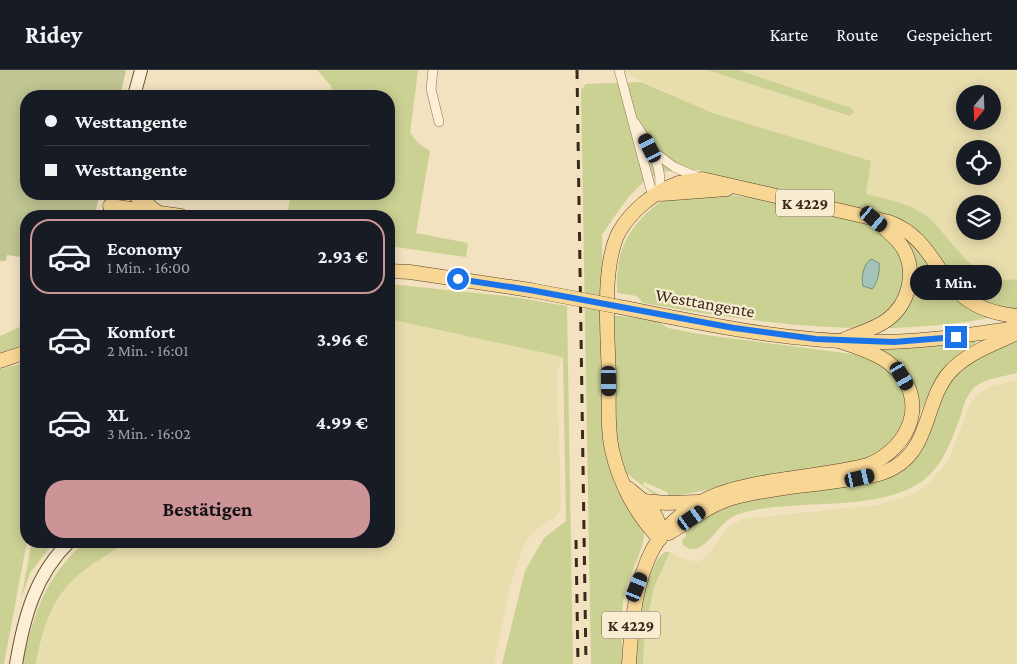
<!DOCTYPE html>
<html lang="de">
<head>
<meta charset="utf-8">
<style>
  :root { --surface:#171b24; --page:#242831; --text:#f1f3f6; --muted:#9ea1a6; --line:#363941; --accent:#cd9498 }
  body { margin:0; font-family:"Crimson Pro",serif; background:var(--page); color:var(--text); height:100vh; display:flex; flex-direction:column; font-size:19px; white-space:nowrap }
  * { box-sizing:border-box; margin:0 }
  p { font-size:16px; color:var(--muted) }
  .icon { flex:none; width:28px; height:28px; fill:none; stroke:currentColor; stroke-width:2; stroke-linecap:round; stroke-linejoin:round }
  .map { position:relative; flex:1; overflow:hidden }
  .sheet { position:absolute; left:20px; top:140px; width:375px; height:338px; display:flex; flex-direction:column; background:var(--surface); border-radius:20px; box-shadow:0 2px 12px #0003 }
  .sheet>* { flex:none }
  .banner { position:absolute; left:20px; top:20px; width:375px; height:110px; border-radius:20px; box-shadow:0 2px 12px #0003; display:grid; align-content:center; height:110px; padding:0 25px; background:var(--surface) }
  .needle { width:32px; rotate:199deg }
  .fabs { position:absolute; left:956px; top:15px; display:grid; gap:10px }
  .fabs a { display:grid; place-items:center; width:45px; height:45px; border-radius:50%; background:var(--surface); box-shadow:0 2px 12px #0003; font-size:25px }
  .end { position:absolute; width:22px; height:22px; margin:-11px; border:6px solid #1a73e8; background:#fff; box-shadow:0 0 0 2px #fff }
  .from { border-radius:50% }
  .bubble { position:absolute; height:35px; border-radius:18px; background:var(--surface); box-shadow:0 2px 12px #0003; font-size:16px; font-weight:700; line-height:35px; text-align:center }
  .car { position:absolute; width:15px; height:30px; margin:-15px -8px; border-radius:6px; box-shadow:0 0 4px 1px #0007; background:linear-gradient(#222 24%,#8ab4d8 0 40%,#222 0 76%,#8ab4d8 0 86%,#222 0) }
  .banner b { display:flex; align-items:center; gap:18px; height:48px; font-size:19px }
  .banner b+b { border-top:1px solid var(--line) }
  .banner i { width:12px; height:12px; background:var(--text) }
  ul { padding:9px 0 0; list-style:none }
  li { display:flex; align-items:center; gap:15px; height:75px; margin:0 10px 8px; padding:0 15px; border:2px solid transparent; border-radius:20px }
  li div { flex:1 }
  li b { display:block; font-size:19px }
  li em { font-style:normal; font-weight:700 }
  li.on { border-color:var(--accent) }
  li>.icon { width:45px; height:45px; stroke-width:1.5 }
  .button { display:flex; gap:10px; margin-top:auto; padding:10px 25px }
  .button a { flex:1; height:58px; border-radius:20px; background:var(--accent); color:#111; font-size:20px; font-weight:700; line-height:58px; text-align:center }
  header { display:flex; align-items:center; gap:30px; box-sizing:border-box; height:70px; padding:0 25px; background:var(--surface); border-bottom:1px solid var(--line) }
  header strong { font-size:24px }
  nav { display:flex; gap:28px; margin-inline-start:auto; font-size:18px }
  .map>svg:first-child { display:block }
  .farmland { fill:#e8ddad; fill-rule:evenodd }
  .green { fill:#cbd193 }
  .cemetery { fill:#c0c593 }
  .water { fill:#a4c4b9; stroke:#6a9387 }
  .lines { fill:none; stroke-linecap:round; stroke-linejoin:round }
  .street-casing { stroke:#8d7256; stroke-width:10 }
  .secondary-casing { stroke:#6e533a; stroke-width:14 }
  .primary-casing { stroke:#5a402b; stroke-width:15 }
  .street { stroke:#fcefd5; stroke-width:9 }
  .secondary { stroke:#fcefd5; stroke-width:12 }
  .primary { stroke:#f8d795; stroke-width:14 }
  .rail { stroke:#3b2a1c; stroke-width:3; stroke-dasharray:9 9; stroke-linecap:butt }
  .primary-bridge-casing { stroke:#5a402b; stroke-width:15; stroke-linecap:butt }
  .primary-bridge { stroke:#f8d795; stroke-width:14 }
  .route { stroke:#1a73e8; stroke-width:6 }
  .labels { text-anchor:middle; stroke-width:4.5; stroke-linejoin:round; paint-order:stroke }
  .shield { fill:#f8ecd1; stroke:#746452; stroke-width:1 }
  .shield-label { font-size:16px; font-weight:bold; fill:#3b2a1c }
  .street-label { font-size:18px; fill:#3b2a1c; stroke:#f8ecd1 }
</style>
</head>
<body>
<header>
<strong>Ridey</strong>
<nav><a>Karte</a><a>Route</a><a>Gespeichert</a></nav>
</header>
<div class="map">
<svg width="1017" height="594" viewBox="0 0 1017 594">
  <rect width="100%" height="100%" fill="#f2e2c0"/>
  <g class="farmland">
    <path d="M617 0H1017V209L1008 211 995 208 968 194 929 148 892 130 866 124 871 91 713 43ZM965 24H992V51H965ZM965 79H992V106H965ZM965 134H992V161H965Z"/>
    <polygon points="389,249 563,287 557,301 561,437 557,446 531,463 522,479 510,516 494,594 36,594 47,547 64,517 76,505 96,491 130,471 389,471"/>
    <polygon points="1017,310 1017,594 643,594 645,561 654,517 670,482 683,489 698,492 708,485 727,458 742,449 877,435 910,425 925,417 949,390 969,336 977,324 989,317"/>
  </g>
  <g class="green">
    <polygon points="317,0 418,0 410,63 419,74 430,81 416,163 468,173 466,187 389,176 389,146 300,146 288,140 291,124 389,124 389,26 333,26 331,16"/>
    <polygon points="708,0 738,0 851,38 854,42 850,46"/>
    <path d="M641 12 713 43 871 91 866 124C887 129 913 134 930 149 955 172 976 218 1017 209V242C894 272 765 255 643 233L637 226 617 223C616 188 622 166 649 141 655 136 662 129 671 127 729 115 802 139 859 151L699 100C683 100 663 99 649 108 631 120 614 147 602 165L605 381 614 412 644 461C645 479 630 502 625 520 620 543 622 570 622 594H591L581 20 586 14Z"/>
    <polygon points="389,214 514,227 567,236 573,594 502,594 525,501 544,468 566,451 563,287 389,249"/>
    <path d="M612 245 657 251 668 258 699 264 859 285C866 287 874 289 881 293 914 313 912 362 881 382 874 387 864 389 856 393L669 427 667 422 644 412 643 415 663 427 653 424 625 402 614 385Z"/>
    <polygon points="26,254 26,273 0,283 0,266"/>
    <path d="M975 271 977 272 947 295 932 317 918 347C904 316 917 298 879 280Z"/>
    <path d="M1017 271V303C1003 307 982 308 972 320 966 327 963 337 961 345 952 369 943 397 921 412 877 442 801 429 750 441 744 442 734 445 729 449 715 458 702 490 683 475L682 471 686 466 685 458 736 430 904 399C932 374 930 347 947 317 960 292 992 279 1017 271Z"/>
    <polygon points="26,293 27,471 4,594 0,594 0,299"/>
    <polygon points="32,471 55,471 30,503 21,529"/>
    <path d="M86 471H130C68 507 50 521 36 594H22C35 542 44 508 86 471Z"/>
    <path d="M665 482H670L654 517 645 561 643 594H636C638 568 642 498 665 482Z"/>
  </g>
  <polygon class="cemetery" points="0,0 126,0 120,26 26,26 26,124 99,124 95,146 26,146 26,188 7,185 6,191 0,191"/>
  <path class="water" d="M871 189 879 193C880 201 878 212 872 219L863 216C861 207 863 195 871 189Z"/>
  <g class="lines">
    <defs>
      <g id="street">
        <polyline points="433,0 431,19 439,52"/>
        <polyline points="619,0 653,127"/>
        <path d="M635 53C648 73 666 99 658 124"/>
        <polyline points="653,81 674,97 702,109"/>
      </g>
      <g id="secondary">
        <polyline points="134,26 141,0"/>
        <polyline points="109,146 113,124"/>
        <path d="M16 594C24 547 35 505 70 471"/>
      </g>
      <g id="primary">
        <polyline points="134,124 158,143"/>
        <polyline points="661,124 727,119"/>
        <polyline points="110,136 181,146"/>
        <polyline points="389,201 410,202 530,220"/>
        <path d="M615 236C698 253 783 271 868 272 918 273 967 265 1016 258"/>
        <path d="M845 269C859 263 875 259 887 250 909 234 917 202 903 178 896 167 885 159 876 151"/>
        <polyline points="0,291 26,282"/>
        <path d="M628 418C646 433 662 444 660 469"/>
        <polyline points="644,431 666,433 698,432"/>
        <path d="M669 463C690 451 708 435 732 428 768 418 807 416 844 410 861 408 880 406 895 397 930 377 925 331 949 303 966 283 994 274 1017 263"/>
        <path d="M660 469C636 445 619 412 612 380 607 357 609 331 609 308 608 268 601 196 619 162 631 141 654 122 676 114 684 111 694 111 702 109L889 152C947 173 932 238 1017 246"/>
        <path d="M629 594C634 505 648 436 747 416 787 407 828 405 868 395 912 377 931 326 889 293 875 282 855 277 840 271"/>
      </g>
    </defs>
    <use href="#street" class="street-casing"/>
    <use href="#secondary" class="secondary-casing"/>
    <use href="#primary" class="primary-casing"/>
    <use href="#street" class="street"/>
    <use href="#secondary" class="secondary"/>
    <use href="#primary" class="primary"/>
    <g class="rail">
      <polyline points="577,0 586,594"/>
      <polyline points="576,470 578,594"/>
    </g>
    <defs>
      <polyline id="primary-bridge" points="530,220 615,236"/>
    </defs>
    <use href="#primary-bridge" class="primary-bridge-casing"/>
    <use href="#primary-bridge" class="primary-bridge"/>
  </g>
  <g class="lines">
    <polyline class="route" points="458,209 530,220 734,258 816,269 894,272 956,267"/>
  </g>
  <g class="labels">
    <g class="shield">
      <rect x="776" y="119.5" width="58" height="27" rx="4"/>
      <rect x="602" y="541.5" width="58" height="27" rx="4"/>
    </g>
    <g class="shield-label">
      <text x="805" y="139">K 4229</text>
      <text x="631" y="561">K 4229</text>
    </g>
    <g class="street-label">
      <text transform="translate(705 233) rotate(10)" y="6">Westtangente</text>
    </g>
  </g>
</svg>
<div class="fabs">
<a><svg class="needle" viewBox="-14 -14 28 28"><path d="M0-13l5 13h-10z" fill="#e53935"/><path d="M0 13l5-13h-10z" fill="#9ea1a6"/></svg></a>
<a><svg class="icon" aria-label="locate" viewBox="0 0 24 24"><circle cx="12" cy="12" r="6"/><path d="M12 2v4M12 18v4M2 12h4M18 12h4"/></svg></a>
<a><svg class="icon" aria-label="layers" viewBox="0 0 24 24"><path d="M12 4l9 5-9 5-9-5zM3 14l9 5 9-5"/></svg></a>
</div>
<i class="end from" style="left:458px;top:209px"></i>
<i class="end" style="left:956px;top:267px"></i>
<div class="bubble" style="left:910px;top:195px;width:92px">1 Min.</div>
<i class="car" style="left:650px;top:78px;rotate:333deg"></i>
<i class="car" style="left:874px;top:149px;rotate:130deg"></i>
<i class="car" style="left:902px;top:306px;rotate:150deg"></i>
<i class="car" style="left:609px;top:311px;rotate:179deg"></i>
<i class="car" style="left:860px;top:408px;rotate:77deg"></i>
<i class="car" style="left:692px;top:448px;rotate:55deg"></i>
<i class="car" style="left:637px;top:517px;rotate:22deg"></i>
<div class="banner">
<b><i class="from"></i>Westtangente</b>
<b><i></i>Westtangente</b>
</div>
<section class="sheet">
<ul>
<li class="on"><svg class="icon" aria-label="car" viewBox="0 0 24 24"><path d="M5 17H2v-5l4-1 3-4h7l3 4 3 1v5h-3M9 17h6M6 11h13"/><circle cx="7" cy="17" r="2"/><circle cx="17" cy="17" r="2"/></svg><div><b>Economy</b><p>1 Min. · 16:00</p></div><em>2.93 €</em></li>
<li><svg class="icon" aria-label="car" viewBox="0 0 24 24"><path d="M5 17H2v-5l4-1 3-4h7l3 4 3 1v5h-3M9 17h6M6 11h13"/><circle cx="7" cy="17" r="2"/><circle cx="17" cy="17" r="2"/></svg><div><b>Komfort</b><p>2 Min. · 16:01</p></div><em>3.96 €</em></li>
<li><svg class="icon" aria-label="car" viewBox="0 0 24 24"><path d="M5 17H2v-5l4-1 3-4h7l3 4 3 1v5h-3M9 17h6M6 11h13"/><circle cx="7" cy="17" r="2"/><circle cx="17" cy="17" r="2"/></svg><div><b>XL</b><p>3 Min. · 16:02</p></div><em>4.99 €</em></li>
</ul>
<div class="button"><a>Bestätigen</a></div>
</section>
</div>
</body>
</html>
